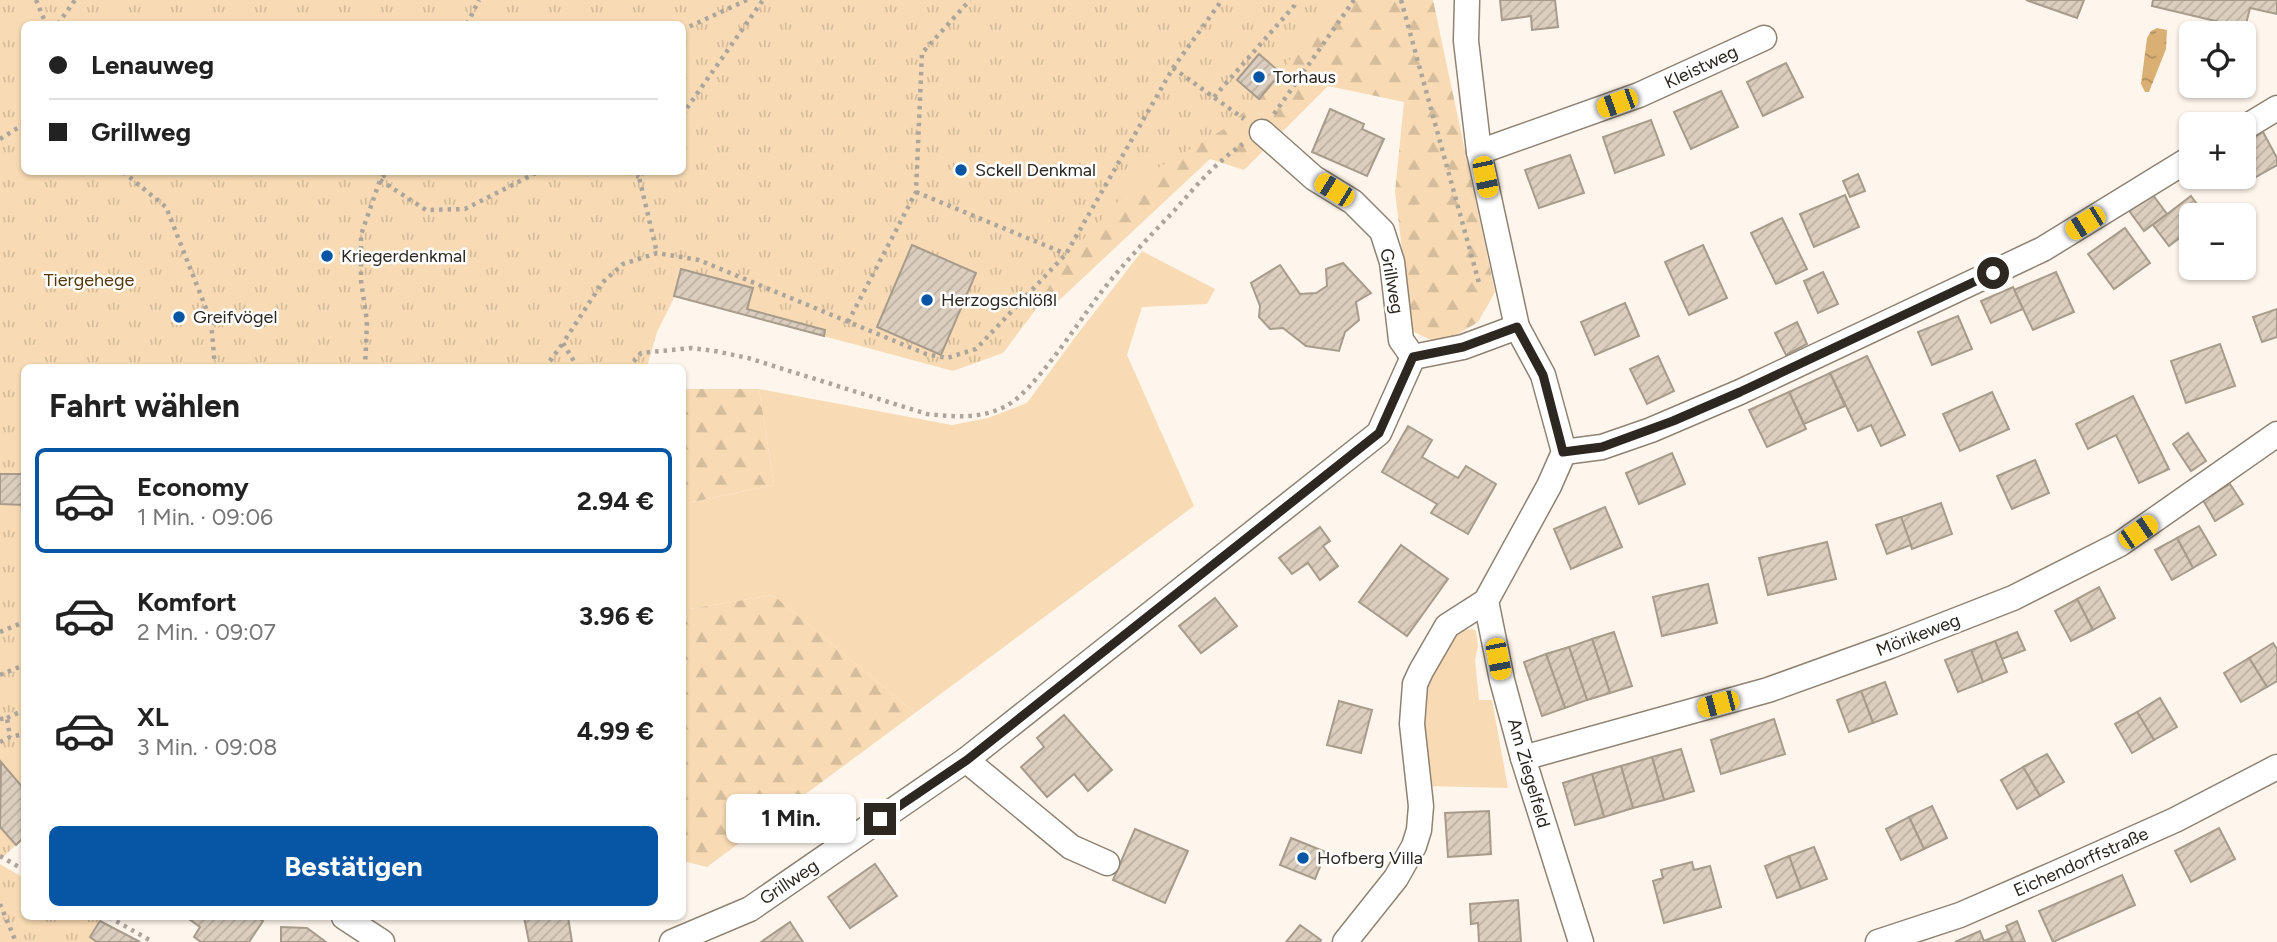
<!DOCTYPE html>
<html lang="de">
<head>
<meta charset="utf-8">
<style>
  :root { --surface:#fff; --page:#f6f6f6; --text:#222; --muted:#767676; --line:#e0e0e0; --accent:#0756a5 }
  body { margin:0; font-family:Figtree,sans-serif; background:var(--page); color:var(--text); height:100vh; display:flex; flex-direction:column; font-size:26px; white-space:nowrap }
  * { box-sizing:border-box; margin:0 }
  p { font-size:23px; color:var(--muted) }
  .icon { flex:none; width:38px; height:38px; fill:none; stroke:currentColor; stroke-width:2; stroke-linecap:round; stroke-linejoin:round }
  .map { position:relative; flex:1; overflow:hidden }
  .sheet { position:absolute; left:21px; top:364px; width:665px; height:556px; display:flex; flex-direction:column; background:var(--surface); border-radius:10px; box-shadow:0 2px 5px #0004 }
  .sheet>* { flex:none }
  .guide { position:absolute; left:21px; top:21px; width:665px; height:154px; border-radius:10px; box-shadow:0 2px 5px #0004; display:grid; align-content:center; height:154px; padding:0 28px; background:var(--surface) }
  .fabs { position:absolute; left:2179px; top:21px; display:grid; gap:14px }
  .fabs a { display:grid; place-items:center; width:77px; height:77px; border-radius:10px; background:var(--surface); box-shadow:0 2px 5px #0004; font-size:35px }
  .end { position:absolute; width:32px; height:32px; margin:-16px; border:9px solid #2c2720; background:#fff; box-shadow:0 0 0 4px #fff }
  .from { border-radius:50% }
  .bubble { position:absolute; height:49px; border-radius:10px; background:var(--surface); box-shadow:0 2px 5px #0004; font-size:23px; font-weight:700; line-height:49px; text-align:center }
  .car { position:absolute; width:21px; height:42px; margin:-21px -10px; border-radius:9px; box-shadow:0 0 5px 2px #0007; background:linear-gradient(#f5c518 24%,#345 0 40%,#f5c518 0 76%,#345 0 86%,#f5c518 0) }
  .guide b { display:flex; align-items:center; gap:24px; height:66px; font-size:26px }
  .guide b+b { border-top:2px solid var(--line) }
  .guide i { width:18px; height:18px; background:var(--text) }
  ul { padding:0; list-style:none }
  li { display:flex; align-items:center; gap:21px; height:105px; margin:0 14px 10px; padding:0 14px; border:4px solid transparent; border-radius:10px }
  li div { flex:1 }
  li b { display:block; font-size:26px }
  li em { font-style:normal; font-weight:700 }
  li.current { border-color:var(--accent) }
  li>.icon { width:63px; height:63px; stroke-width:1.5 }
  h2 { padding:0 28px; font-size:32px; line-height:84px }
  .primary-button { display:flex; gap:14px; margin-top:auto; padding:14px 28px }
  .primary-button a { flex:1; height:80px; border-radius:10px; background:var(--accent); color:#fff; font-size:28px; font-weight:700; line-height:80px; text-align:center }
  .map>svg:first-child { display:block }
  .grass { fill:#f8dbb4 }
  .forest { fill:url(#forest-firs) }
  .park { fill:url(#park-tufts); fill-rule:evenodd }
  .water { fill:url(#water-ripples) }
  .building { fill:url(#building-hatch); stroke:#a79b8b; stroke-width:2 }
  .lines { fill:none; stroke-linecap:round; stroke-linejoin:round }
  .minor-casing { stroke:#8e8273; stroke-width:27 }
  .path { stroke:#aca59c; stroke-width:4.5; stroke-dasharray:3.5 5; stroke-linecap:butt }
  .minor { stroke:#fff; stroke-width:24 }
  .route { stroke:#2c2720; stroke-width:9 }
  .poi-dot { fill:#0756a5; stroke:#fff; stroke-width:2.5 }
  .labels { text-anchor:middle; stroke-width:5; stroke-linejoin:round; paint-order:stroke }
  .street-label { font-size:18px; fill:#2c2720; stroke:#fff }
  .poi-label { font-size:18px; fill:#2c2720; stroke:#fff; text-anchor:start }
  .park-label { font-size:18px; fill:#553807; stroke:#fff }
</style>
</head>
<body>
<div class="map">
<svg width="2277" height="942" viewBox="0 0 2277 942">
  <defs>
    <pattern id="forest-firs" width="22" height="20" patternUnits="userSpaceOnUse" patternTransform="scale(1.75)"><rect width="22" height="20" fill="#f8dbb4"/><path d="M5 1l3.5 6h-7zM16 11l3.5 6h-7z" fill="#d5bc9a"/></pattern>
    <pattern id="park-tufts" width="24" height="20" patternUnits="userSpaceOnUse" patternTransform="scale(1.75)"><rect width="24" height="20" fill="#f8dbb4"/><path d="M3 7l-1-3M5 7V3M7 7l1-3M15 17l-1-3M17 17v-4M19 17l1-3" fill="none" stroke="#d5bc9a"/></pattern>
    <pattern id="water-ripples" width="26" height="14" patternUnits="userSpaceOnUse" patternTransform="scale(1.75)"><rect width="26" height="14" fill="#daaf74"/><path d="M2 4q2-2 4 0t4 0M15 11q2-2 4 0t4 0" fill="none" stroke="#b18e5f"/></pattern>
    <pattern id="building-hatch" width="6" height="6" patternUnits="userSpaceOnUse" patternTransform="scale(1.75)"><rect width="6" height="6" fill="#dbcebe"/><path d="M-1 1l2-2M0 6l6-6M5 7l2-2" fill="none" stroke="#bcb1a3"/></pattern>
  </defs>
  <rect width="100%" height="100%" fill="#fef6ec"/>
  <g class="grass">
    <polygon points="1142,251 1215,289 1207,304 1142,307 1127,355 1194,506 915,713 773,595 683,610 683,504 774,485 759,389 952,425 988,418 1027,403 1076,336"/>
    <polygon points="1472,629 1476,631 1478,646 1475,660 1479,700 1492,700 1508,788 1425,786 1424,687 1451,640 1465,630"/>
  </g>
  <g class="forest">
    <polygon points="1065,0 1433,0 1495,292 1478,322 1455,336 1431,340 1412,331 1395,192 1404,102 1328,86 1244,170 1210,159 1053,306 992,291"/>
    <polygon points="683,389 759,389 774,485 683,504"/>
    <polygon points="773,595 915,713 707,867 683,861 683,610"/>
  </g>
  <g class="park">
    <path d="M0 0H1330L1323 17 1259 99 1224 129 1139 179 1064 260 1036 309 1003 353 953 371 675 296 657 332 647 367 24 368V837L0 860ZM24 24H682V172H24Z"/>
    <polygon points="0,864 24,878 24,917 93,917 140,942 0,942"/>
  </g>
  <polygon class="water" points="2157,28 2167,30 2166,49 2149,92 2145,92 2141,84 2147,38 2151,31"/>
  <g class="building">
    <polygon points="1500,0 1555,0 1558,27 1532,30 1531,16 1502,20"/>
    <polygon points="2026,0 2084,0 2077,18"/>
    <polygon points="2153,0 2277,0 2277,14 2250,8 2245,28 2152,6"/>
    <polygon points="1259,54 1281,73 1259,99 1237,80"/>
    <polygon points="1786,63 1803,97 1763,116 1747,82"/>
    <polygon points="1721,91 1738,127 1691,149 1674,112"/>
    <polygon points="1330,109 1364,124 1362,129 1384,139 1367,176 1312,152"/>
    <polygon points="1651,120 1664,155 1615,173 1603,137"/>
    <polygon points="2263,132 2277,158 2277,165 2240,186 2235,177 2244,177 2244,143"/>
    <polygon points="1570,155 1584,193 1539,208 1525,170"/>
    <polygon points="1858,174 1865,191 1850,197 1843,181"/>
    <polygon points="2150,191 2167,214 2144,231 2127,208"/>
    <polygon points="1845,195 1859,227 1814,247 1800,214"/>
    <polygon points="2191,196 2205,215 2191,215 2191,240 2186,233 2169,246 2153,225"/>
    <polygon points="1782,218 1807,269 1776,284 1751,233"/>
    <polygon points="2125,228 2150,263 2114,289 2088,254"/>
    <polygon points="912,245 976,273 941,355 877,327"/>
    <polygon points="1703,245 1727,298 1689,315 1665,262"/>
    <polygon points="1343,263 1371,293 1356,302 1359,320 1345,332 1339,351 1306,346 1283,328 1270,329 1259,317 1260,306 1251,283 1280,265 1300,294 1316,293 1327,286 1326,269"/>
    <polygon points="681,269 753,288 747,309 825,330 824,336 674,296"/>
    <polygon points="1823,272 1838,304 1818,313 1804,281"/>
    <polygon points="2056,272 2074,312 2033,330 2014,290"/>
    <polygon points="2013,287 2023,309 1991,323 1981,301"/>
    <polygon points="1625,303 1639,336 1595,355 1581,322"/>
    <polygon points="2277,309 2277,337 2262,342 2253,317"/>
    <polygon points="1958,316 1972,349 1932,365 1918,332"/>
    <polygon points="1797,322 1807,344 1786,355 1775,333"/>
    <polygon points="2220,344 2235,386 2186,403 2171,361"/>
    <polygon points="1658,356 1674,391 1647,404 1630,369"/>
    <polygon points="1867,356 1905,435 1881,446 1871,425 1858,431 1830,373"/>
    <polygon points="1830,373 1845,406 1804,424 1789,392"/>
    <polygon points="1789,392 1806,429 1767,447 1749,410"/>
    <polygon points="1992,392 2009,429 1960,451 1943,414"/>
    <polygon points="2133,396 2169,469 2139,483 2116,435 2088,449 2076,424"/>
    <polygon points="1408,426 1432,440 1422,457 1458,478 1466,466 1496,484 1468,534 1431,513 1437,504 1382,472"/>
    <polygon points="2188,433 2206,461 2191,471 2173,444"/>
    <polygon points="1672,453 1685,484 1639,504 1626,473"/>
    <polygon points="2035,460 2049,493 2012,509 1997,476"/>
    <polygon points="0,474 24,474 24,505 0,504"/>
    <polygon points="2230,484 2243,504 2215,521 2203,500"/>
    <polygon points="1941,503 1952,534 1912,549 1901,517"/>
    <polygon points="1605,507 1622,547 1571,569 1554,529"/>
    <polygon points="1901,517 1911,545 1887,554 1876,525"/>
    <polygon points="2199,526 2216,555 2193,568 2177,538"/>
    <polygon points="1320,527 1330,541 1323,546 1338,566 1320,580 1308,563 1292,574 1279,558"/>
    <polygon points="2177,538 2193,568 2172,580 2155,550"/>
    <polygon points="1827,542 1836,579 1768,595 1759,558"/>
    <polygon points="1401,545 1448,579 1407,636 1359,602"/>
    <polygon points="1708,584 1717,623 1662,636 1653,597"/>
    <polygon points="2099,587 2115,618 2093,630 2077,599"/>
    <polygon points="1215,598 1237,626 1201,653 1179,626"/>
    <polygon points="2077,599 2093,630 2071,641 2055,611"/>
    <polygon points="1614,632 1632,686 1610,693 1592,639"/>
    <polygon points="2017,632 2025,650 2002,659 1995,641"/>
    <polygon points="1592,639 1610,693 1587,700 1569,647"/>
    <polygon points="1995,641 2007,672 1983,682 1971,650"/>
    <polygon points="2273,643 2277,649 2277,681 2267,687 2249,658"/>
    <polygon points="1569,647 1587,700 1565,708 1546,654"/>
    <polygon points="1971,650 1983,682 1958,692 1945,660"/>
    <polygon points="1546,654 1565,708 1542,716 1524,662"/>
    <polygon points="2249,658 2267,687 2241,702 2224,673"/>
    <polygon points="1885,682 1897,714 1873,723 1861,691"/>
    <polygon points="1861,691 1873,723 1849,732 1837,700"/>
    <polygon points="2160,698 2177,727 2154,740 2137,712"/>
    <polygon points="1339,701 1372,710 1361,753 1327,745"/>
    <polygon points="2137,712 2154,740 2132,753 2115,724"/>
    <polygon points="1064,715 1112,770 1088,791 1074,774 1047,797 1021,767 1044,747 1037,738"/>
    <polygon points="1774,719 1785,754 1721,774 1711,740"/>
    <polygon points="1681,749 1694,791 1664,800 1652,757"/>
    <polygon points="2047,754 2064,782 2040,796 2023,767"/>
    <polygon points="1652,757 1664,800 1633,808 1621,766"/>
    <polygon points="1,762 24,789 24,837 16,845 0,827"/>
    <polygon points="1621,766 1633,808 1604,817 1592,774"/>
    <polygon points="2023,767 2040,796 2017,809 2001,780"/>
    <polygon points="1592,774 1604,817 1575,825 1563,783"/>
    <polygon points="1932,806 1947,838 1924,849 1909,817"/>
    <polygon points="1489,811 1491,854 1448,857 1445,813"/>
    <polygon points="1909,817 1924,849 1901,860 1886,829"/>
    <polygon points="2219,828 2235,859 2191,882 2175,851"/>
    <polygon points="1135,829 1188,851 1165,903 1113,880"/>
    <polygon points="1291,838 1326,852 1315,879 1280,865"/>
    <polygon points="1814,847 1827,879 1801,889 1789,856"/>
    <polygon points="1789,856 1801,889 1777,898 1765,866"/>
    <polygon points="1692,862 1694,870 1710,866 1721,907 1664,923 1653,881 1663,878 1661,870"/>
    <polygon points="875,864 897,896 850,928 828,897"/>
    <polygon points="2122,875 2135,905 2053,942 2039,911"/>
    <polygon points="1518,900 1521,942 1479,942 1478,923 1471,924 1470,904"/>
    <polygon points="186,917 256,917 263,921 249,942 201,942 194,937 200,927"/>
    <polygon points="524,917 568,917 572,942 529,942"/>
    <polygon points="100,921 140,942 97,942 90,937"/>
    <polygon points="2017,921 2025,942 2013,942 2006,926"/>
    <polygon points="790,922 803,942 761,942"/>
    <polygon points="1300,925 1321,940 1320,942 1286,942"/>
    <polygon points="281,927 307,928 326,942 281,942"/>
    <polygon points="1980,931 1984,941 2008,931 2013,942 1955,942"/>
  </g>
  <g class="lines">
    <defs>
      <g id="minor">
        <polyline points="2244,128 2277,108"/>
        <polyline points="1262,132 1314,178 1353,202 1382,231 1392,262 1401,340 1413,357 1463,347 1517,327"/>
        <polyline points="1479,152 1639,95 1764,38"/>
        <polyline points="1564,452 1602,447 1651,430 1740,392 2043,249 2191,158"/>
        <polyline points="1486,601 1502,680 1523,758 1581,942"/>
        <polyline points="1523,758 1768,690 1890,646 2013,598 2120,544 2277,434"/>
        <polyline points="966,760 1071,847 1107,863"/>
        <polyline points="344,917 382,942"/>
        <polyline points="672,942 750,909 966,760 1379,433 1413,357"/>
        <polyline points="1345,942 1396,878 1414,846 1419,830 1421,806 1412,724 1415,684 1421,671 1447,626 1486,601 1549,486 1564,452 1543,375 1517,327 1479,152 1466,41 1467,0"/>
        <polyline points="1878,942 1960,915 2054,874 2175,820 2277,767"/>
      </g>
    </defs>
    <use href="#minor" class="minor-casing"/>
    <g class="path">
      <polyline points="36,0 46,24"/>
      <polyline points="1401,0 1479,283"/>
      <polyline points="58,24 75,0"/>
      <polyline points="467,24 479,0"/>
      <polyline points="682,30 747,0"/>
      <polyline points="1173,68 1244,119"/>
      <polyline points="1214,97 1294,6 1296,0"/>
      <polyline points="1274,114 1354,0"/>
      <polyline points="682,115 763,0"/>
      <polyline points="0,139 24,124"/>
      <polyline points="123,172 166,207 211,321 215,368"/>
      <polyline points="629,172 639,177"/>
      <polyline points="643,172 639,177 657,253"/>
      <polyline points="380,180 426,210 465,209 538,172"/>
      <polyline points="916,192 1066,254"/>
      <polyline points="848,322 916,192 922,53 970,0"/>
      <polyline points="365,368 367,321 361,281 361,235 380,180 387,172"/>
      <polyline points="545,368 563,343"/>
      <polyline points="578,368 563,343 602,283 623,264 657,253 699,260 926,354 947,358 976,349 1066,254 1173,68 1222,0"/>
      <path d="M628 368 641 353 691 348 715 351 748 358 927 414C954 417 982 419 1006 406 1033 392 1076 326 1096 299 1119 268 1147 239 1174 211 1195 187 1216 162 1243 144"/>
      <polyline points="0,632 24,622"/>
      <polyline points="0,675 24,665"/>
      <polyline points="7,718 24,710"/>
      <polyline points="0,719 7,718 10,737"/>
      <polyline points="0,742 10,737 24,734"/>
      <polyline points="0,856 24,870"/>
      <polyline points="0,904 16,942"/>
      <polyline points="109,917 153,942"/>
    </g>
    <use href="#minor" class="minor"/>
  </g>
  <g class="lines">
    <polyline class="route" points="880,819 967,760 1379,433 1413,357 1463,347 1517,327 1543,375 1563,452 1602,447 1673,421 1740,392 1993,273"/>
  </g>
  <g class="poi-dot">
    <circle cx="1259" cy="77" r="7"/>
    <circle cx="961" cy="170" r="7"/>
    <circle cx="327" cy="256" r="7"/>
    <circle cx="927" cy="300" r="7"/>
    <circle cx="179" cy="317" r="7"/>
    <circle cx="1303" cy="858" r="7"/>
  </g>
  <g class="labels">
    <g class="street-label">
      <text transform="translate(1701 67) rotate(-25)" y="6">Kleistweg</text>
      <text transform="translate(1392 281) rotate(80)" y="6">Grillweg</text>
      <text transform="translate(1918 635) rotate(-21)" y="6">Mörikeweg</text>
      <text transform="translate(1529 773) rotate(74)" y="6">Am Ziegelfeld</text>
      <text transform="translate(2081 862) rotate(-24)" y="6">Eichendorffstraße</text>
      <text transform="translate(789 882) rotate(-34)" y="6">Grillweg</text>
    </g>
    <g class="poi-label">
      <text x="1273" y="83">Torhaus</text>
      <text x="975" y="176">Sckell Denkmal</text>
      <text x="341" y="262">Kriegerdenkmal</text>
      <text x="941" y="306">Herzogschlößl</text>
      <text x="193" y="323">Greifvögel</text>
      <text x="1317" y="864">Hofberg Villa</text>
    </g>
    <g class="park-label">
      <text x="89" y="286">Tiergehege</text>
    </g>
  </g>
</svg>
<div class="fabs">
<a><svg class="icon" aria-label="locate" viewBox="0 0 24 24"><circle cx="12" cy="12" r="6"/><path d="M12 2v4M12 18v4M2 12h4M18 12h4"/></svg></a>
<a>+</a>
<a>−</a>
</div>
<i class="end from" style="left:1993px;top:273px"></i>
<i class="end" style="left:880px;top:819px"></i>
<div class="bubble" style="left:726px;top:794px;width:130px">1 Min.</div>
<i class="car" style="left:1617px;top:103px;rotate:250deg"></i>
<i class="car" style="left:1485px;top:177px;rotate:168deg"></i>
<i class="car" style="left:1334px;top:190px;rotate:302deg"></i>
<i class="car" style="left:2085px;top:223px;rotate:238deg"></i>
<i class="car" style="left:2138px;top:532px;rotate:56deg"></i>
<i class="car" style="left:1498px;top:659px;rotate:169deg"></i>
<i class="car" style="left:1718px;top:704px;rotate:255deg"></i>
<div class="guide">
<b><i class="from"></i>Lenauweg</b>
<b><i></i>Grillweg</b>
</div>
<section class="sheet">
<h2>Fahrt wählen</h2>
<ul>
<li class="current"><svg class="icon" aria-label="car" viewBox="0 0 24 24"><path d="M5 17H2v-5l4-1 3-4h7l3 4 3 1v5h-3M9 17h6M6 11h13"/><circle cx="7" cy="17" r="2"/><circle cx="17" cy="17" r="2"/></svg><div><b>Economy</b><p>1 Min. · 09:06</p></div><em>2.94 €</em></li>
<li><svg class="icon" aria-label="car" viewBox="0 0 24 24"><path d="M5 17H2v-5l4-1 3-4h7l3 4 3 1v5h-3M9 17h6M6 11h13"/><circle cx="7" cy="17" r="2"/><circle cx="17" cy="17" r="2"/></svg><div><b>Komfort</b><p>2 Min. · 09:07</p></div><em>3.96 €</em></li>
<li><svg class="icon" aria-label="car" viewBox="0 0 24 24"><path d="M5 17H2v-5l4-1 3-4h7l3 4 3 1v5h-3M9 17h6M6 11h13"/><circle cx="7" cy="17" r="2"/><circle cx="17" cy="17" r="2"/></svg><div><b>XL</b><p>3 Min. · 09:08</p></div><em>4.99 €</em></li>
</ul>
<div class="primary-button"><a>Bestätigen</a></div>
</section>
</div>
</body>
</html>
